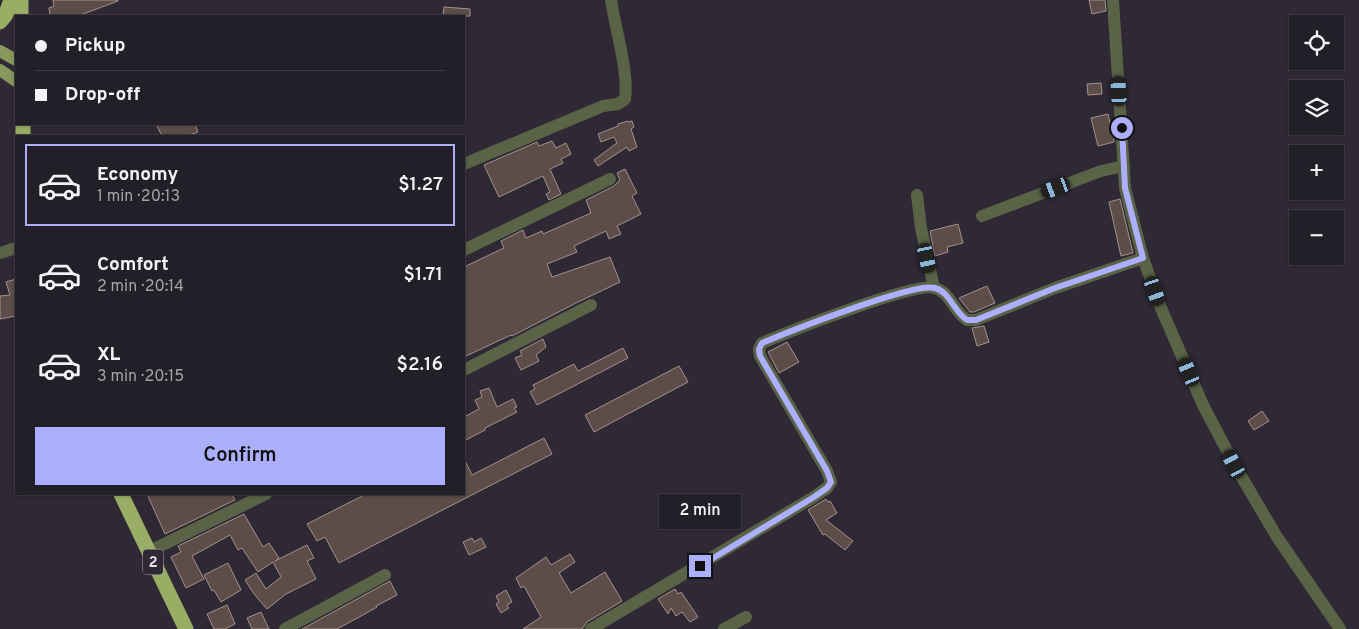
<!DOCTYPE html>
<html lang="en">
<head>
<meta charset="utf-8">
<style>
  :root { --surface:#221f28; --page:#2a2730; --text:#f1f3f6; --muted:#a2a2a8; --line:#3f3d45; --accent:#acaffb }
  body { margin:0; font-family:Overpass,sans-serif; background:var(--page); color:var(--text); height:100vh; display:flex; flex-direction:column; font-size:19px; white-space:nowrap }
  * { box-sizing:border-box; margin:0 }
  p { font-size:16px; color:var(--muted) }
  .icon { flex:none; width:28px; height:28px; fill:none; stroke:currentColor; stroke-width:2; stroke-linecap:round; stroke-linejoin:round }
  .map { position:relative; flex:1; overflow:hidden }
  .drawer { position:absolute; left:15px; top:135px; width:450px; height:360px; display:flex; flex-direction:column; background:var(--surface); border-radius:0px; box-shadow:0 1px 4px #0004,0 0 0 1px var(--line) }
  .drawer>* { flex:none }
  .guide { position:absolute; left:15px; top:15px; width:450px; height:110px; border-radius:0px; box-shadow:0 1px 4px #0004,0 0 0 1px var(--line); display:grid; align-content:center; height:110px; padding:0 20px; background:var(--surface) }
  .fabs { position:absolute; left:1289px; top:15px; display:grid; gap:10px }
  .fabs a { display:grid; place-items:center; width:55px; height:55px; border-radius:0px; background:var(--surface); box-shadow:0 1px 4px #0004,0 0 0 1px var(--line); font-size:25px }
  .end { position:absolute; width:22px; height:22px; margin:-11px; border:6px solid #acaffb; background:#111; box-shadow:0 0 0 2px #111 }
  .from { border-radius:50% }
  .bubble { position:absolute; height:35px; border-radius:0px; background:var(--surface); box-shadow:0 1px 4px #0004,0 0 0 1px var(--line); font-size:16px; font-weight:600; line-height:35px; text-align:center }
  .car { position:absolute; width:15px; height:30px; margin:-15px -8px; border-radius:6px; box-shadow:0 0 4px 1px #0007; background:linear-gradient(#222 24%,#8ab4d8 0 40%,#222 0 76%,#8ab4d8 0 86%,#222 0) }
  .guide b { display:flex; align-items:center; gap:18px; height:48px; font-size:19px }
  .guide b+b { border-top:1px solid var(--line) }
  .guide i { width:12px; height:12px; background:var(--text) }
  ul { padding:9px 0 0; list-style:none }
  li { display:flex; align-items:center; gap:15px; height:82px; margin:0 10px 8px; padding:0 10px; border:2px solid transparent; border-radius:0px }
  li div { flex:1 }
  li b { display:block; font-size:19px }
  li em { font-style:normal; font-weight:600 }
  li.active { border-color:var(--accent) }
  li>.icon { width:45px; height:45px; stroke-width:1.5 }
  .button { display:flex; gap:10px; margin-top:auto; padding:10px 20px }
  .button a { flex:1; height:58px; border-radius:0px; background:var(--accent); color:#111; font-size:20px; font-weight:600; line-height:58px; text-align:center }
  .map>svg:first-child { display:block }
  .building { fill:#5c4d48; stroke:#a3928d }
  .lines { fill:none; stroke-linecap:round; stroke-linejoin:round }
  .minor { stroke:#5a6346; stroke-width:12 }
  .major { stroke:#88985d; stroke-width:12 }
  .highway { stroke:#99ad65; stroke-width:15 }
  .route { stroke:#acaffb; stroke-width:6 }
  .labels { text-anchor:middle; stroke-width:5; stroke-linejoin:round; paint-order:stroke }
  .shield { fill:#2e2935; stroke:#aca8b2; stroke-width:1 }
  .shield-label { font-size:15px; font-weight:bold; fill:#e2dfe7 }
</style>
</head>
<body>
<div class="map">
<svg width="1359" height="629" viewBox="0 0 1359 629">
  <rect width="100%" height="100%" fill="#2e2935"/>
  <g class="building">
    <polygon points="53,0 118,0 118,1 78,16 50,16 49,8 54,6"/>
    <polygon points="1089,0 1105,0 1106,11 1092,14"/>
    <polygon points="444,7 470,9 470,16 443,16"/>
    <polygon points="1101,83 1102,94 1088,95 1087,84"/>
    <polygon points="1108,114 1111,127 1113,127 1114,142 1098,146 1091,118"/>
    <polygon points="628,121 628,122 632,121 634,127 631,129 637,147 629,151 627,147 598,166 594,160 617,143 614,137 601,142 598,134 618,126 618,124"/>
    <polygon points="156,124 195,124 198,132 187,136 162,136"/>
    <polygon points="552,141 556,148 566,143 571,154 561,159 563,163 550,169 561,194 549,200 546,194 550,192 543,176 499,197 484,165 537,142 539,146"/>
    <polygon points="625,169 637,193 632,196 641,214 617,226 621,234 609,239 606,231 574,246 577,252 547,264 552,277 610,257 620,282 576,303 512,336 511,335 464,357 464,267 504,248 501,241 523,230 526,238 542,231 543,234 591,213 586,200 614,186 620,180 617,173"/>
    <polygon points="1120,199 1133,253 1121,256 1109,202"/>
    <polygon points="958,224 963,243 947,247 948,252 935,256 930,231"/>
    <polygon points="16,279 16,316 0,319 0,296 10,295 6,282"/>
    <polygon points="987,286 995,303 974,312 970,312 959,298"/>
    <polygon points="984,326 989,342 977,346 972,328"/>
    <polygon points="543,339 546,347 536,355 539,361 521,370 515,358 522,355 520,351"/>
    <polygon points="787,342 799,362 779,373 768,352"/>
    <polygon points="623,348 628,358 537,405 530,392 535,389 533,385 574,364 578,371"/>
    <polygon points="679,366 688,382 594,432 585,415"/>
    <polygon points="489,388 497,407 513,399 517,407 514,408 517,412 485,428 485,430 464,441 464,417 479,409 475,400 482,397 480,391"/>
    <polygon points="1262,411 1269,421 1254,430 1248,421"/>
    <polygon points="544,438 552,454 339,563 325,537 317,541 307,524 366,494 464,494 464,459 472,475"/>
    <polygon points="147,494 232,494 235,500 165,534"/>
    <polygon points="826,499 828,502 830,501 837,513 826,520 853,541 845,550 825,534 823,535 808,510"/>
    <polygon points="244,514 263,547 269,543 279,558 275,561 307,545 314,558 307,561 316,579 286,594 267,609 254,594 245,580 256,573 266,589 281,577 273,562 258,572 242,548 238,550 230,535 192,556 204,579 186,588 171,557 181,552 178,546"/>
    <polygon points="472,538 474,542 481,538 486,547 469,555 463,542"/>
    <polygon points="570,554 575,562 559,573 571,593 605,572 622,601 587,622 582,629 523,629 541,617 524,586 521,588 516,578 546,557 551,565"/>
    <polygon points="228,563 241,590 221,602 214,590 212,591 204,575"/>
    <polygon points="390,581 397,595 376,606 377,607 363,615 337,629 302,629"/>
    <polygon points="675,589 678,594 681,592 698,617 690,622 682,612 676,616 671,608 668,614 658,599"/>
    <polygon points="506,590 512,602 507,605 509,608 501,613 496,604 499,602 496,596"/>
    <polygon points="227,605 235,624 225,629 214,629 207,614"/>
    <polygon points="261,612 269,629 252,629 247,618"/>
  </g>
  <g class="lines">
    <g class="minor">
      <polyline points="1113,0 1125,188 1143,258 1161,308 1203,405 1234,464 1277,537 1340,629"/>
      <path d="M464 164 603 106 618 104 625 99C629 72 615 28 611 0"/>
      <polyline points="917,195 921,228 934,288"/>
      <polyline points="982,216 1101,171 1124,166"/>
      <polyline points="464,250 610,179"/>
      <polyline points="0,253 16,248"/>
      <polyline points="464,370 591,305"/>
      <polyline points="148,552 266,494"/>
      <polyline points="285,629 385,575"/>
      <path d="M591 629 814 497 827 488 831 482 827 471 760 356 759 349 762 343C788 332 914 282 935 288 950 292 954 312 967 320H976L1055 288 1143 258"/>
      <polyline points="724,629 746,617"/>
    </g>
    <g class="major">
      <polyline points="0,51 16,60"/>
      <polyline points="0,70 16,81"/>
    </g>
    <g class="highway">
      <polyline points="21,16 21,0"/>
      <polyline points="0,22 5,16 11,0"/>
      <polyline points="23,124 23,136"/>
      <polyline points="121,494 186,629"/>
    </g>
  </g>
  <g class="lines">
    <path class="route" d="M700 566 814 497 827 488 831 482 827 471 760 356 759 349 762 343C788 332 914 282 935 288 950 292 954 312 967 320H976L1055 288 1143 258 1125 188 1122 128"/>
  </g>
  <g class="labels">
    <rect class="shield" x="143" y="549.5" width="20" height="25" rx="4"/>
    <g class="shield-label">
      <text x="153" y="567">2</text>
    </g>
  </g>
</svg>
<div class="fabs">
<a><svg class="icon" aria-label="locate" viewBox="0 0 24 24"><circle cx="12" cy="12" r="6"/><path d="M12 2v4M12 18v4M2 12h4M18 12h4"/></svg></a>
<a><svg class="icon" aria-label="layers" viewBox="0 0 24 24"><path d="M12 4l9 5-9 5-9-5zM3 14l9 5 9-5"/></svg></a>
<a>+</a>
<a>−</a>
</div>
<i class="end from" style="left:1122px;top:128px"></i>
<i class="end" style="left:700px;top:566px"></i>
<div class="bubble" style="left:659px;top:494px;width:82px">2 min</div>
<i class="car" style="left:1119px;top:91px;rotate:357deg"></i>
<i class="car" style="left:1056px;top:188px;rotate:249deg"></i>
<i class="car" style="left:927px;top:258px;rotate:168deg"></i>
<i class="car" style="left:1155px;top:291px;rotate:161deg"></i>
<i class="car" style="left:1189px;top:372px;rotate:337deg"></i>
<i class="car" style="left:1234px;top:464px;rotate:332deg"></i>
<div class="guide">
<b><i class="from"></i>Pickup</b>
<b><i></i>Drop-off</b>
</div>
<section class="drawer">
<ul>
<li class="active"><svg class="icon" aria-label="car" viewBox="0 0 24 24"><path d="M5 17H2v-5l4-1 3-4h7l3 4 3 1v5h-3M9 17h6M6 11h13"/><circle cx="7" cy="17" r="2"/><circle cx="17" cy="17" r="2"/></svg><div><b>Economy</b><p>1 min · 20:13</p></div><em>$1.27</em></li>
<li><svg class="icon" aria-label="car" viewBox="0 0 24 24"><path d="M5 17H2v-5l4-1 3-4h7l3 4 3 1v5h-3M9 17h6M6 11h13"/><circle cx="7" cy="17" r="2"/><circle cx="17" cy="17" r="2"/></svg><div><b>Comfort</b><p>2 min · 20:14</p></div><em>$1.71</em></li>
<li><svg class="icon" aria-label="car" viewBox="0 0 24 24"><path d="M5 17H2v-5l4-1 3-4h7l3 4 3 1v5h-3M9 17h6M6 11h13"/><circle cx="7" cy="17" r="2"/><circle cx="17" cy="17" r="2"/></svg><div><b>XL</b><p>3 min · 20:15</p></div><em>$2.16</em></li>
</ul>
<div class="button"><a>Confirm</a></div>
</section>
</div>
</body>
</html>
